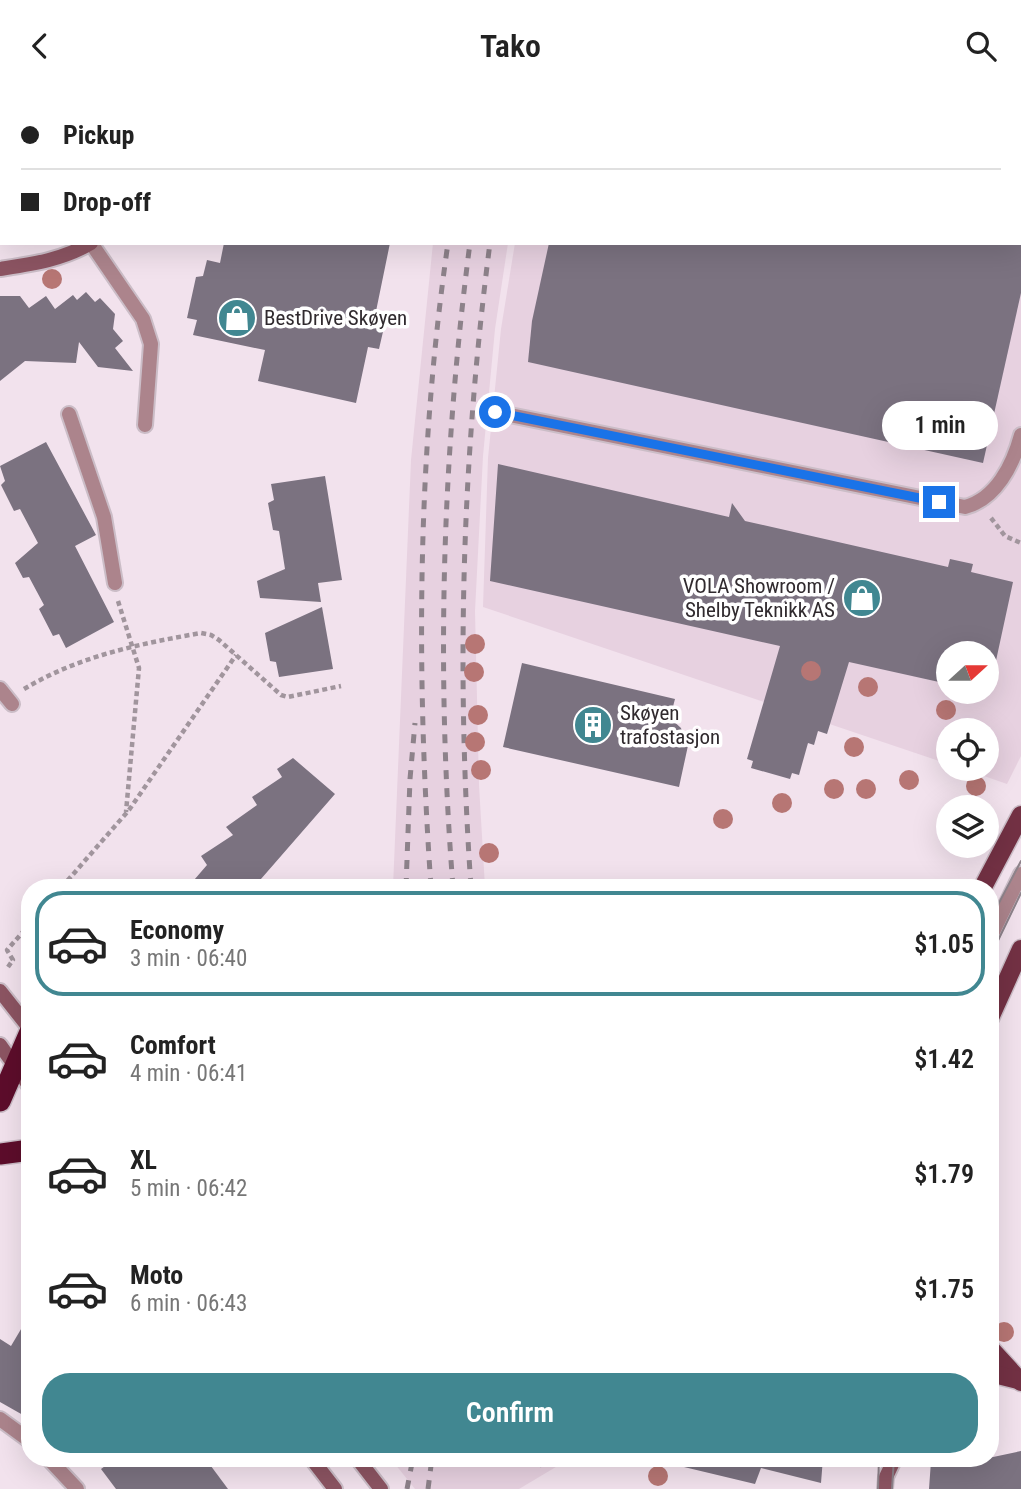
<!DOCTYPE html>
<html lang="en">
<head>
<meta charset="utf-8">
<style>
  :root { --surface:#fff; --page:#f6f6f6; --text:#222; --muted:#767676; --line:#e0e0e0; --accent:#418791 }
  body { margin:0; font-family:"Roboto Condensed",sans-serif; background:var(--page); color:var(--text); height:100vh; display:flex; flex-direction:column; font-size:26px; white-space:nowrap }
  * { box-sizing:border-box; margin:0 }
  p { font-size:23px; color:var(--muted) }
  .icon { flex:none; width:38px; height:38px; fill:none; stroke:currentColor; stroke-width:2; stroke-linecap:round; stroke-linejoin:round }
  .map { position:relative; flex:1; overflow:hidden }
  .panel { position:absolute; left:21px; top:788px; width:978px; height:588px; display:flex; flex-direction:column; background:var(--surface); border-radius:28px; box-shadow:0 7px 28px #0002 }
  .panel>* { flex:none }
  .hud { position:absolute; left:0px; top:0px; width:1022px; height:154px; box-shadow:0 7px 28px #0002; display:grid; align-content:center; height:154px; padding:0 21px; background:var(--surface) }
  .needle { width:46px; rotate:69deg }
  .controls { position:absolute; left:936px; top:550px; display:grid; gap:14px }
  .controls a { display:grid; place-items:center; width:63px; height:63px; border-radius:50%; background:var(--surface); box-shadow:0 7px 28px #0002; font-size:35px }
  .end { position:absolute; width:32px; height:32px; margin:-16px; border:9px solid #1a73e8; background:#fff; box-shadow:0 0 0 4px #fff }
  .from { border-radius:50% }
  .bubble { position:absolute; height:49px; border-radius:24px; background:var(--surface); box-shadow:0 7px 28px #0002; font-size:23px; font-weight:600; line-height:49px; text-align:center }
  .hud b { display:flex; align-items:center; gap:24px; height:66px; font-size:26px }
  .hud b+b { border-top:2px solid var(--line) }
  .hud i { width:18px; height:18px; background:var(--text) }
  ul { padding:12px 0 0; list-style:none }
  li { display:flex; align-items:center; gap:21px; height:105px; margin:0 14px 10px; padding:0 7px; border:4px solid transparent; border-radius:28px }
  li div { flex:1 }
  li b { display:block; font-size:26px }
  li em { font-style:normal; font-weight:600 }
  li.selected { border-color:var(--accent) }
  li>.icon { width:63px; height:63px; stroke-width:1.5 }
  .primary-button { display:flex; gap:14px; margin-top:auto; padding:14px 21px }
  .primary-button a { flex:1; height:80px; border-radius:28px; background:var(--accent); color:#fff; font-size:28px; font-weight:600; line-height:80px; text-align:center }
  header { display:flex; justify-content:space-between; align-items:center; height:91px; padding:0 21px; background:var(--surface); font-size:32px; font-weight:600 }
  .map>svg:first-child { display:block }
  .built { fill:#e7d1e0; fill-rule:evenodd }
  .building { fill:#7b7280 }
  .lines { fill:none; stroke-linecap:round; stroke-linejoin:round }
  .lane-casing { stroke:#cbbdc7; stroke-width:18 }
  .secondary-casing { stroke:#cbbdc7; stroke-width:18 }
  .primary-casing { stroke:#cbbdc7; stroke-width:21 }
  .highway-casing { stroke:#cbbdc7; stroke-width:24 }
  .path { stroke:#a1959d; stroke-width:4.5; stroke-dasharray:5 3.5; stroke-linecap:butt }
  .lane { stroke:#ac848c; stroke-width:14 }
  .secondary { stroke:#8c5462; stroke-width:14 }
  .primary { stroke:#733144; stroke-width:18 }
  .highway { stroke:#5d0d2b; stroke-width:21 }
  .tram { stroke:#8d828a; stroke-width:2 }
  .rail { stroke:#8d828a; stroke-width:5; stroke-dasharray:9 9; stroke-linecap:butt }
  .tree { fill:#b77674 }
  .route { stroke:#1a73e8; stroke-width:9 }
  .labels { text-anchor:middle; stroke-width:7; stroke-linejoin:round; paint-order:stroke }
  .poi-label { font-size:21px; fill:#302a2e; stroke:#fff; text-anchor:start }
</style>
</head>
<body>
<header><svg class="icon" aria-label="back" viewBox="0 0 24 24"><path d="M15 5l-7 7 7 7"/></svg>Tako<svg class="icon" aria-label="search" viewBox="0 0 24 24"><circle cx="10" cy="10" r="6"/><path d="M15 15l6 6"/></svg></header>
<div class="map">
<svg width="1021" height="1398" viewBox="0 0 1021 1398">
  <rect width="100%" height="100%" fill="#f2e2ed"/>
  <g class="built">
    <path d="M540 0H1021V665L1007 693 961 677H987V639H948V673L483 516 488 367 501 238 515 152H1020V2ZM948 562H987V600H948Z"/>
    <polygon points="433,152 508,152 495,238 483,365 475,520 479,694 485,796 393,796 411,369"/>
    <polygon points="395,1367 571,1367 519,1398 415,1398 395,1373"/>
  </g>
  <g class="building">
    <polygon points="224,152 390,152 374,230 385,232 379,258 368,256 356,312 258,290 265,259 193,244 197,229 187,227 196,186 203,185 207,169 220,172"/>
    <polygon points="549,152 1021,152 1021,202 983,372 528,271 532,230"/>
    <polygon points="86,201 95,211 100,207 115,223 113,238 123,250 115,257 133,280 98,276 79,251 76,272 25,270 0,290 0,205 20,205 29,217 46,205 55,218 73,204 77,209"/>
    <polygon points="46,351 96,444 75,455 114,531 66,557 59,543 53,545 39,518 44,514 29,486 23,487 15,472 38,452 20,418 14,420 1,394 5,390 0,375"/>
    <polygon points="498,373 729,426 732,412 745,430 948,476 950,468 973,473 971,481 1013,491 989,602 981,600 987,600 987,562 948,562 948,593 849,571 827,643 818,640 814,654 808,652 799,684 792,682 790,688 751,677 753,670 747,668 780,555 490,490"/>
    <polygon points="325,385 342,489 318,492 321,511 260,507 257,490 285,478 279,440 273,439 268,412 274,409 271,393"/>
    <polygon points="322,516 333,578 279,586 276,571 270,570 265,542"/>
    <polygon points="522,572 675,608 670,627 681,637 684,649 689,650 679,696 503,656"/>
    <polygon points="293,667 335,703 254,796 188,796 207,774 201,765 233,744 226,736 257,714 252,706 282,686 277,678"/>
    <polygon points="30,1223 30,1328 0,1311 0,1248 11,1255"/>
    <polygon points="1021,1360 1021,1398 929,1398 931,1370 979,1369"/>
    <polygon points="116,1367 205,1367 228,1398 116,1398 101,1378"/>
    <polygon points="685,1367 823,1367 821,1392 761,1377 755,1393 684,1376"/>
  </g>
  <g class="lines">
    <defs>
      <g id="lane">
        <polyline points="223,2 226,0"/>
        <polyline points="726,2 726,0"/>
        <polyline points="1020,120 1021,120"/>
        <polyline points="91,152 143,228 151,253 145,334"/>
        <path d="M495 321 965 416C996 408 1013 374 1021 344"/>
        <polyline points="69,323 104,426 115,492"/>
        <polyline points="0,598 12,613"/>
        <polyline points="990,847 1021,783"/>
        <polyline points="0,1328 30,1350"/>
        <polyline points="48,1367 77,1398"/>
      </g>
      <g id="secondary">
        <polyline points="156,2 156,0"/>
        <path d="M0 178C32 173 62 169 91 152"/>
        <polyline points="0,900 30,938"/>
        <polyline points="0,954 30,996"/>
        <polyline points="311,1367 335,1398"/>
        <polyline points="357,1367 381,1398"/>
        <polyline points="885,1398 886,1386 895,1367"/>
      </g>
      <g id="primary">
        <polyline points="983,796 1021,724"/>
        <polyline points="990,927 1021,858"/>
        <polyline points="990,1257 1021,1291"/>
        <polyline points="990,1282 1018,1289"/>
      </g>
      <g id="highway">
        <polyline points="0,1010 30,941"/>
        <polyline points="0,1063 30,1059"/>
      </g>
    </defs>
    <use href="#lane" class="lane-casing"/>
    <use href="#secondary" class="secondary-casing"/>
    <use href="#primary" class="primary-casing"/>
    <use href="#highway" class="highway-casing"/>
    <g class="path">
      <polyline points="991,427 1005,445 1021,452"/>
      <polyline points="118,510 139,577 126,721"/>
      <path d="M24 598C79 565 139 553 201 542L211 544 219 549 281 604 288 606 341 595"/>
      <polyline points="62,796 129,719 236,564"/>
      <polyline points="8,876 13,869 7,859 30,833"/>
    </g>
    <use href="#lane" class="lane"/>
    <use href="#secondary" class="secondary"/>
    <use href="#primary" class="primary"/>
    <use href="#highway" class="highway"/>
    <g class="tram">
      <polyline points="990,829 1021,770"/>
      <polyline points="990,866 1021,802"/>
      <polyline points="878,1398 879,1367"/>
      <polyline points="892,1398 894,1367"/>
    </g>
    <g class="rail">
      <polyline points="479,2 479,0"/>
      <polyline points="492,2 493,0"/>
      <polyline points="513,2 513,0"/>
      <polyline points="406,796 410,688 415,632"/>
      <path d="M431 796C416 582 417 365 448 152"/>
      <path d="M453 796C436 582 442 365 470 152"/>
      <path d="M471 796C456 582 462 366 490 152"/>
      <polyline points="541,1367 543,1377"/>
      <polyline points="560,1367 560,1369"/>
      <polyline points="407,1398 413,1367"/>
      <polyline points="428,1398 432,1367"/>
    </g>
  </g>
  <g class="tree">
    <circle cx="52" cy="188" r="10"/>
    <circle cx="475" cy="553" r="10"/>
    <circle cx="811" cy="580" r="10"/>
    <circle cx="474" cy="581" r="10"/>
    <circle cx="868" cy="596" r="10"/>
    <circle cx="946" cy="619" r="10"/>
    <circle cx="478" cy="624" r="10"/>
    <circle cx="475" cy="651" r="10"/>
    <circle cx="854" cy="656" r="10"/>
    <circle cx="481" cy="679" r="10"/>
    <circle cx="909" cy="689" r="10"/>
    <circle cx="976" cy="695" r="10"/>
    <circle cx="834" cy="698" r="10"/>
    <circle cx="866" cy="698" r="10"/>
    <circle cx="782" cy="712" r="10"/>
    <circle cx="723" cy="728" r="10"/>
    <circle cx="489" cy="762" r="10"/>
    <circle cx="1004" cy="1241" r="10"/>
    <circle cx="658" cy="1385" r="10"/>
  </g>
  <g class="lines">
    <polyline class="route" points="495,321 939,411"/>
  </g>
  <defs>
    <symbol id="shop-disc" viewBox="-11 -11 22 22"><circle r="9.5" fill="#418791" stroke="#fff"/><path d="M-5-2.5h2.3a2.7 3.5 0 0 1 5.4 0H5L5.5 6h-11ZM-1.5-2.5h3a1.5 2.3 0 0 0-3 0Z" fill="#fff"/></symbol>
    <symbol id="building-disc" viewBox="-11 -11 22 22"><circle r="9.5" fill="#418791" stroke="#fff"/><path d="M-4-6H4V6H1V3H-1V6H-4ZM-2.5-4.3h1.7v1.8h-1.7ZM.8-4.3h1.7v1.8H.8ZM-2.5-1h1.7V.8h-1.7ZM.8-1h1.7V.8H.8Z" fill="#fff"/></symbol>
  </defs>
  <g fill-rule="evenodd">
    <use href="#shop-disc" x="215" y="205" width="44" height="44"/>
    <use href="#shop-disc" x="840" y="485" width="44" height="44"/>
    <use href="#building-disc" x="571" y="612" width="44" height="44"/>
  </g>
  <g class="labels">
    <g class="poi-label">
      <text x="264" y="234">BestDrive Skøyen</text>
      <text x="835" y="502" text-anchor="end">VOLA Showroom /<tspan x="835" dy="24">Shelby Teknikk AS</tspan></text>
      <text x="620" y="629">Skøyen<tspan x="620" dy="24">trafostasjon</tspan></text>
    </g>
  </g>
</svg>
<div class="controls">
<a><svg class="needle" viewBox="-14 -14 28 28"><path d="M0-13l5 13h-10z" fill="#e53935"/><path d="M0 13l5-13h-10z" fill="#767676"/></svg></a>
<a><svg class="icon" aria-label="locate" viewBox="0 0 24 24"><circle cx="12" cy="12" r="6"/><path d="M12 2v4M12 18v4M2 12h4M18 12h4"/></svg></a>
<a><svg class="icon" aria-label="layers" viewBox="0 0 24 24"><path d="M12 4l9 5-9 5-9-5zM3 14l9 5 9-5"/></svg></a>
</div>
<i class="end from" style="left:495px;top:321px"></i>
<i class="end" style="left:939px;top:411px"></i>
<div class="bubble" style="left:882px;top:310px;width:116px">1 min</div>
<div class="hud">
<b><i class="from"></i>Pickup</b>
<b><i></i>Drop-off</b>
</div>
<section class="panel">
<ul>
<li class="selected"><svg class="icon" aria-label="car" viewBox="0 0 24 24"><path d="M5 17H2v-5l4-1 3-4h7l3 4 3 1v5h-3M9 17h6M6 11h13"/><circle cx="7" cy="17" r="2"/><circle cx="17" cy="17" r="2"/></svg><div><b>Economy</b><p>3 min · 06:40</p></div><em>$1.05</em></li>
<li><svg class="icon" aria-label="car" viewBox="0 0 24 24"><path d="M5 17H2v-5l4-1 3-4h7l3 4 3 1v5h-3M9 17h6M6 11h13"/><circle cx="7" cy="17" r="2"/><circle cx="17" cy="17" r="2"/></svg><div><b>Comfort</b><p>4 min · 06:41</p></div><em>$1.42</em></li>
<li><svg class="icon" aria-label="car" viewBox="0 0 24 24"><path d="M5 17H2v-5l4-1 3-4h7l3 4 3 1v5h-3M9 17h6M6 11h13"/><circle cx="7" cy="17" r="2"/><circle cx="17" cy="17" r="2"/></svg><div><b>XL</b><p>5 min · 06:42</p></div><em>$1.79</em></li>
<li><svg class="icon" aria-label="car" viewBox="0 0 24 24"><path d="M5 17H2v-5l4-1 3-4h7l3 4 3 1v5h-3M9 17h6M6 11h13"/><circle cx="7" cy="17" r="2"/><circle cx="17" cy="17" r="2"/></svg><div><b>Moto</b><p>6 min · 06:43</p></div><em>$1.75</em></li>
</ul>
<div class="primary-button"><a>Confirm</a></div>
</section>
</div>
</body>
</html>
